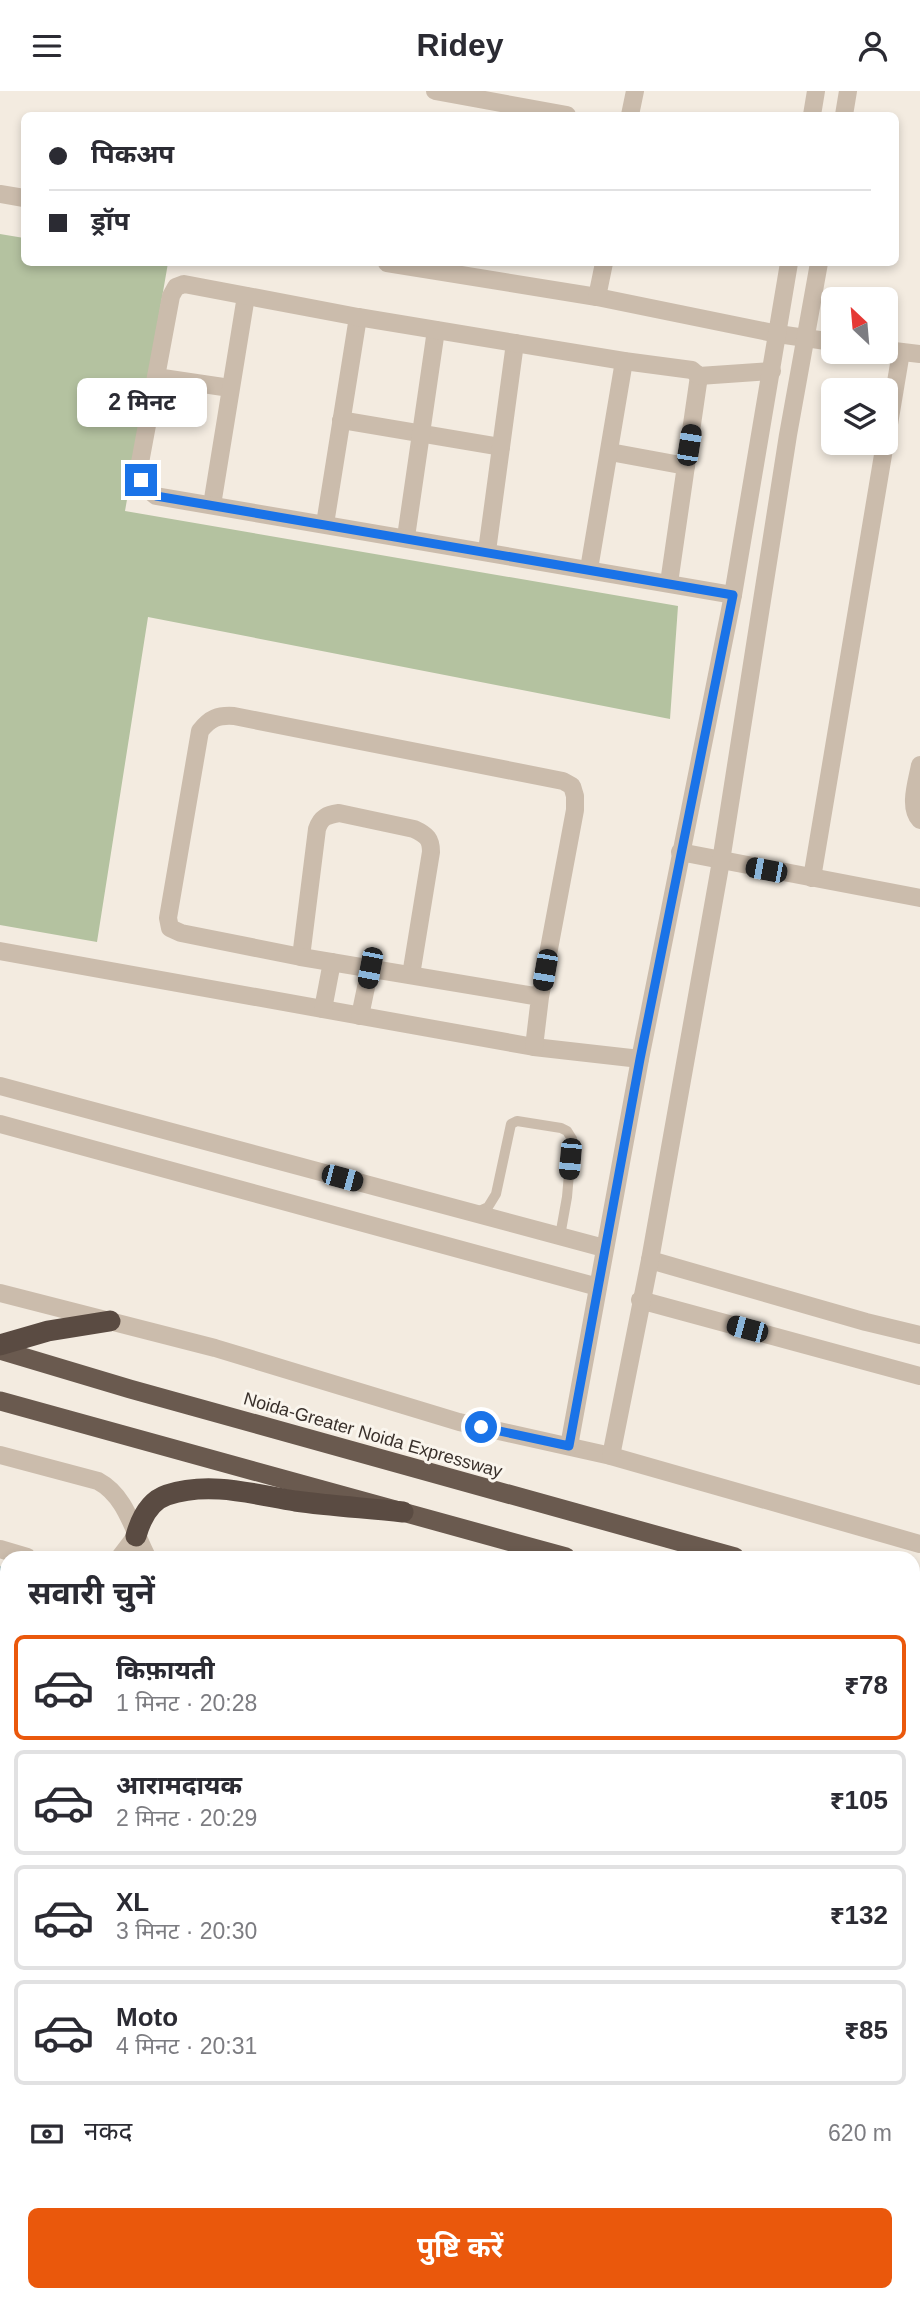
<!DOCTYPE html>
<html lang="hi">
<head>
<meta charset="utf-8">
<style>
  :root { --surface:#fff; --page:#f7f7f7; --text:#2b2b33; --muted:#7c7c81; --line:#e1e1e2; --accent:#ea580c }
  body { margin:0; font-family:Arial,"Noto Sans Devanagari",sans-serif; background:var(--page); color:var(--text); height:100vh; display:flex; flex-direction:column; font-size:26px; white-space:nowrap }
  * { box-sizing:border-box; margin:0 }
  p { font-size:23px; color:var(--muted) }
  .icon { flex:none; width:38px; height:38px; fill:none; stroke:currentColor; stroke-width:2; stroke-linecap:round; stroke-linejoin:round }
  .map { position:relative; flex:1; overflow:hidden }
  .sheet { position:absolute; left:0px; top:1460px; width:920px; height:751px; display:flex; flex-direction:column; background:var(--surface); border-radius:21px 21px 0 0; box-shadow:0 4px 10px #0003 }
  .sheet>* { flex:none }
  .top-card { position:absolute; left:21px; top:21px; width:878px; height:154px; border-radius:10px; box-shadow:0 4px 10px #0003; display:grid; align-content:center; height:154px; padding:0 28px; background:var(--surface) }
  .needle { width:46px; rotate:334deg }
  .controls { position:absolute; left:821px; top:196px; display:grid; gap:14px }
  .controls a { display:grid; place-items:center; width:77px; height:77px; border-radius:10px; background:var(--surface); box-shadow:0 4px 10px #0003; font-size:35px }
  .end { position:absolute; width:32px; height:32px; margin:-16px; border:9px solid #1a73e8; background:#fff; box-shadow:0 0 0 4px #fff }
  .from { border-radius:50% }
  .bubble { position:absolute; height:49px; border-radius:10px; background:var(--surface); box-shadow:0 4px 10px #0003; font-size:23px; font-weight:700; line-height:49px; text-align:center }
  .car { position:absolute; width:21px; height:42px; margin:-21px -10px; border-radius:9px; box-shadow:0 0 5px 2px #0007; background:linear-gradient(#222 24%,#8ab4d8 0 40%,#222 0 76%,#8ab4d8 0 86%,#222 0) }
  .top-card b { display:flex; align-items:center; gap:24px; height:66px; font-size:26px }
  .top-card b+b { border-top:2px solid var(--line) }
  .top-card i { width:18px; height:18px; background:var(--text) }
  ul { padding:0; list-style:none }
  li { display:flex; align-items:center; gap:21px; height:105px; margin:0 14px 10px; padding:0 14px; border:4px solid var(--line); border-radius:10px }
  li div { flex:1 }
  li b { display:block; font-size:26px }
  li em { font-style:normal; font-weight:700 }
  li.on { border-color:var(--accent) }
  li>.icon { width:63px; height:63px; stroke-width:1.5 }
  h2 { padding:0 28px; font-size:32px; line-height:84px }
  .pay { display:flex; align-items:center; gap:18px; height:77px; padding:0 28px; font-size:26px }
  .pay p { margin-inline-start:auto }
  .action { display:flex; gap:14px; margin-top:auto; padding:14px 28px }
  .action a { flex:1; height:80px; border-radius:10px; background:var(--accent); color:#fff; font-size:28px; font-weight:700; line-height:80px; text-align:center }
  header { display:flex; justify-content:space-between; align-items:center; height:91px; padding:0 28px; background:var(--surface); font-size:32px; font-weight:700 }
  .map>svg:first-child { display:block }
  .green { fill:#b4c2a0 }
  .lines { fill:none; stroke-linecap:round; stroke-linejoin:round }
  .stream { stroke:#7faab0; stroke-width:5 }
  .service { stroke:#cbbcac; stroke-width:10 }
  .minor { stroke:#cbbcac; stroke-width:18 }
  .tertiary { stroke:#cbbcac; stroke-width:18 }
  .trunk { stroke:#6a5a4f; stroke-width:19 }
  .motorway { stroke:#5a4b42; stroke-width:21 }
  .route { stroke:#1a73e8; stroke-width:9 }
  .labels { text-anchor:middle; stroke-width:6; stroke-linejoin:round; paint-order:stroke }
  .street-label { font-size:18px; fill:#39302b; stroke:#faf5ed }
</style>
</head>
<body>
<header><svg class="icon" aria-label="menu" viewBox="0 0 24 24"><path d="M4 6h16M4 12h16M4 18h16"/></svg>Ridey<svg class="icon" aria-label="person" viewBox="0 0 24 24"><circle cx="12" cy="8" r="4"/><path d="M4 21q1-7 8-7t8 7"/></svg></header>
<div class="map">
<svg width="920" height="2210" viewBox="0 0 920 2210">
  <rect width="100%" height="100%" fill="#f3ebe0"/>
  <polygon class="green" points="0,143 24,147 24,172 168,172 125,420 678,515 670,628 148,526 97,851 0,834"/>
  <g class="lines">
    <g class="stream">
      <polyline points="0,1478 7,1480"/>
      <polyline points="914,1729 920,1730"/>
    </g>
    <polyline class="service" points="477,1121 488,1116 496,1103 511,1033 517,1030 561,1037 567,1040 572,1048 567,1106 560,1145"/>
    <g class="minor">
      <polyline points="435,0 567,24"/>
      <polyline points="630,24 635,0"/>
      <polyline points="0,103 24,107"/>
      <polyline points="387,172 597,206 778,243 833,251"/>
      <polyline points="597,206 604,172"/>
      <polyline points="886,259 920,263"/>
      <polyline points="156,286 230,297"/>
      <polyline points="341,329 501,356"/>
      <polyline points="886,351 901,261"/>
      <polyline points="610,361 686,375"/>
      <polyline points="212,414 246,205"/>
      <polyline points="325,433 358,226"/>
      <polyline points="406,446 436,239"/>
      <polyline points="487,460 515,252"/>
      <polyline points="589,478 624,270"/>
      <polyline points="669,492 699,285"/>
      <polyline points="733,504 156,405 146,397 139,377 171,205 176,196 184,193 358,226 624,270 692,279 699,285 772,280"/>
      <path d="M920 674C917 691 908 716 920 729"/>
      <polyline points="680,761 920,807"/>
      <polyline points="812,787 885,352"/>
      <polyline points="0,860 534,956 640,968"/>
      <path d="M301 866 317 738C321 726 327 724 339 722L414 738C427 744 431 748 431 761L411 884"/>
      <polyline points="323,918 332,871"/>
      <polyline points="360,925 370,877"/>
      <path d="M534 956 540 906 575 719V705L572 695 563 690 234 625C218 624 210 627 200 640L168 827 170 837 181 842 301 866 540 906"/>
      <polyline points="914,1859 920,1861"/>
      <polyline points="914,1972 920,1953"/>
      <polyline points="0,2009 7,2010"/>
      <polyline points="0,2123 7,2123"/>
      <polyline points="25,2210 26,2203"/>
      <polyline points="441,2210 443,2203"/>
      <polyline points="865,2210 866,2203"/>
    </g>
    <g class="tertiary">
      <polyline points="812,24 816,0"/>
      <polyline points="844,24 848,0"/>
      <polyline points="0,995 604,1157"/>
      <polyline points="0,1033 598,1196"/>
      <polyline points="650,1169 866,1231 920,1244"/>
      <polyline points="0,1202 215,1257 459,1331 611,1365 920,1453"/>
      <polyline points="640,1209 920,1285"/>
      <polyline points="569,1355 640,968 733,504 789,172"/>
      <path d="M0 1364 98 1390C126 1405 133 1439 147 1466"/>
      <polyline points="611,1365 650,1169 721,770 788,344 819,172"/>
      <polyline points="0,1458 27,1466"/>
      <polyline points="120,1466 136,1445"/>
      <polyline points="0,1523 7,1525"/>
      <polyline points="0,1562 7,1564"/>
      <polyline points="914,1610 920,1611"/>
      <polyline points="914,1779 920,1780"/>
      <polyline points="914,1815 920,1817"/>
    </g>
    <g class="trunk">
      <polyline points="0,1259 130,1298 735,1466"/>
      <polyline points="0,1310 566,1466"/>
      <polyline points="914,1514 920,1516"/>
      <polyline points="914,1563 920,1565"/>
    </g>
    <g class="motorway">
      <polyline points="0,1254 48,1240 110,1230"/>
      <path d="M136 1445C141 1427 149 1410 167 1404 209 1390 253 1403 295 1410 331 1415 367 1417 403 1421"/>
      <polyline points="914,1494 920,1494"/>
    </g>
  </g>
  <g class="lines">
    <polyline class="route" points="141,389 146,397 156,405 733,504 640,968 569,1355 481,1336"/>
  </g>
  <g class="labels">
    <g class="street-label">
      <text transform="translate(373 1344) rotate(16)" y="6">Noida-Greater Noida Expressway</text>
    </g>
  </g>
</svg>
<div class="controls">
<a><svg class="needle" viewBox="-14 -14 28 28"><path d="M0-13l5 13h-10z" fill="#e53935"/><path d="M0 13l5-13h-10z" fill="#7c7c81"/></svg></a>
<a><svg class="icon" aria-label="layers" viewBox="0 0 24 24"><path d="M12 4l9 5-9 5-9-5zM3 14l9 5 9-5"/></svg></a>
</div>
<i class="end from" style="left:481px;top:1336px"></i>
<i class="end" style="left:141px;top:389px"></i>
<div class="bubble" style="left:77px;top:287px;width:130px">2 मिनट</div>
<i class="car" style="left:689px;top:354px;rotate:9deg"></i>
<i class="car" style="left:766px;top:779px;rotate:281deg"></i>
<i class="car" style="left:370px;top:877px;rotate:191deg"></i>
<i class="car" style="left:545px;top:879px;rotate:190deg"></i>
<i class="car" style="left:570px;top:1068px;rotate:185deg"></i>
<i class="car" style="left:342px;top:1087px;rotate:105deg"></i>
<i class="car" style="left:747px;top:1238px;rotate:285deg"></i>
<div class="top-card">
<b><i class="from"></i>पिकअप</b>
<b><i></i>ड्रॉप</b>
</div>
<section class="sheet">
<h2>सवारी चुनें</h2>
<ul>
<li class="on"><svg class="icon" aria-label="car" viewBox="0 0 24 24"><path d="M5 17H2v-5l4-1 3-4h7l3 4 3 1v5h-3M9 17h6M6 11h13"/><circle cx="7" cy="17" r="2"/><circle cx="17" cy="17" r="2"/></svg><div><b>किफ़ायती</b><p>1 मिनट · 20:28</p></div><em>₹78</em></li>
<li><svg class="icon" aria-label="car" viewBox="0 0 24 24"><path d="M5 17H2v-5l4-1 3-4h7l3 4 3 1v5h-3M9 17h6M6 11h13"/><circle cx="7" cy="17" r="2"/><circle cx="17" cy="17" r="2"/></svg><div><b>आरामदायक</b><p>2 मिनट · 20:29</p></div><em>₹105</em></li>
<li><svg class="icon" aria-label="car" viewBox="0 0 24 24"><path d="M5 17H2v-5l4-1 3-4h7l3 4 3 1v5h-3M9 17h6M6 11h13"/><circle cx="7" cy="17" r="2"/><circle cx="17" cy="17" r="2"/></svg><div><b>XL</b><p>3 मिनट · 20:30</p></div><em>₹132</em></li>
<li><svg class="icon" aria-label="car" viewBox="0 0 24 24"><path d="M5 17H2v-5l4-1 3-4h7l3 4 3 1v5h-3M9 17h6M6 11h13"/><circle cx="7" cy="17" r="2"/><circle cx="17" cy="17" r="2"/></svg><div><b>Moto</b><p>4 मिनट · 20:31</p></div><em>₹85</em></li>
</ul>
<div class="pay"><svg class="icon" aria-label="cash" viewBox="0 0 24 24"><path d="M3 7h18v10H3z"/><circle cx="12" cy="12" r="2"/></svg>नकद<p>620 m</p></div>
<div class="action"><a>पुष्टि करें</a></div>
</section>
</div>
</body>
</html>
